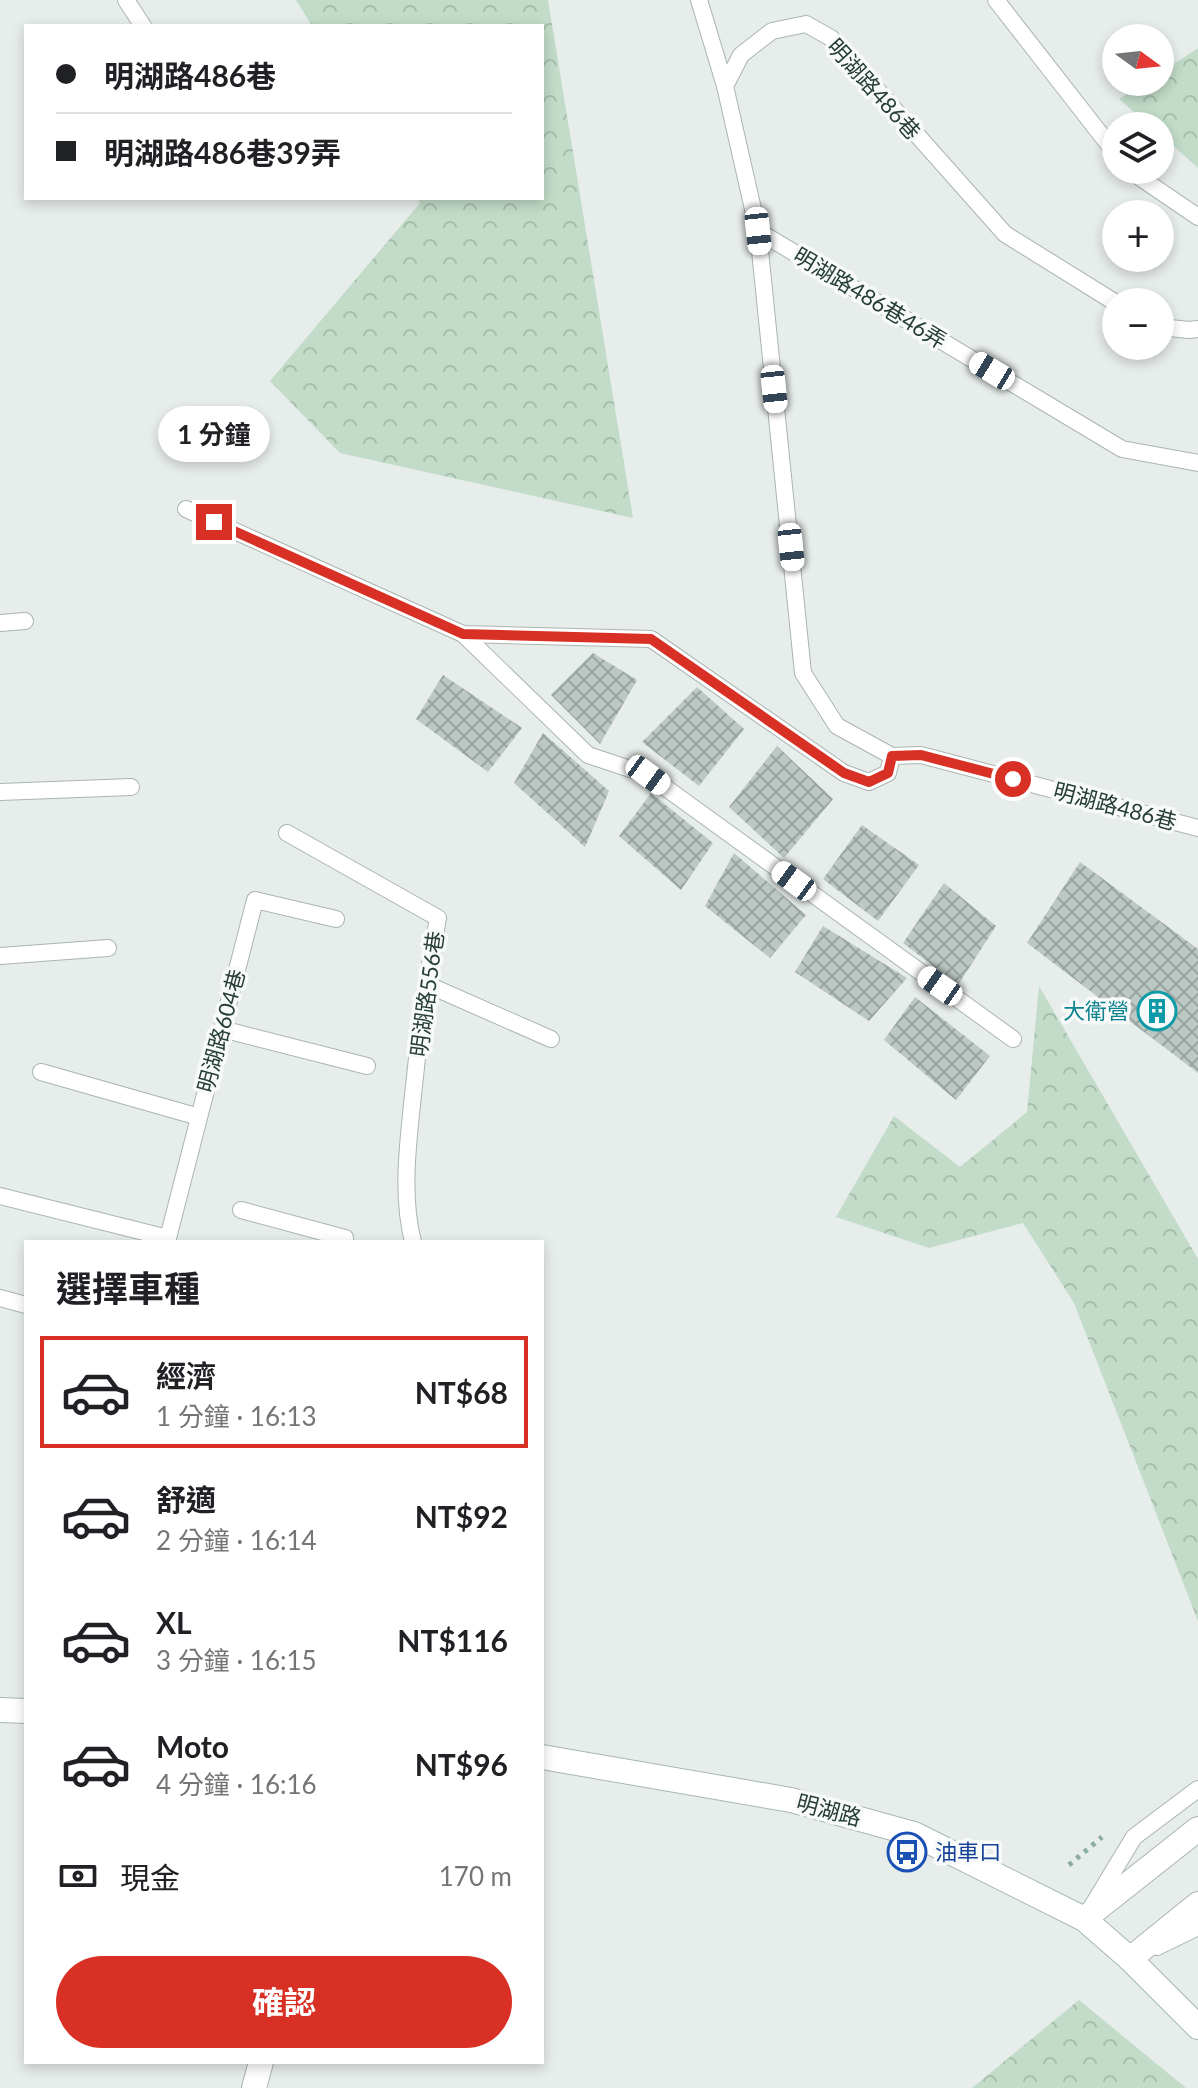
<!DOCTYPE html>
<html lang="zh-TW">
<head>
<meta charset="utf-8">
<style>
  :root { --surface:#fff; --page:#f2f2f2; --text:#202124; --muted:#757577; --line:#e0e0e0; --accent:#d93025 }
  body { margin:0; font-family:Lato,"Noto Sans TC",sans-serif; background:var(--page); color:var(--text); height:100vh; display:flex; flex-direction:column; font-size:30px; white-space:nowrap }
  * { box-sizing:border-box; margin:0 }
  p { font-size:26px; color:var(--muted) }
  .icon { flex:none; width:44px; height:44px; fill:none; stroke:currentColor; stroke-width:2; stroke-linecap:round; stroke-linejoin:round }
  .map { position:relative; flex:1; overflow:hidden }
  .drawer { position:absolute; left:24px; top:1240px; width:520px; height:824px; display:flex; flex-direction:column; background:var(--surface); border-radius:0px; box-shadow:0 4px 12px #0003 }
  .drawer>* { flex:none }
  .guide { position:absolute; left:24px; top:24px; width:520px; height:176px; border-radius:0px; box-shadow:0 4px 12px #0003; display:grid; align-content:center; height:176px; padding:0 32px; background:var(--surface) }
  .needle { width:52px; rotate:105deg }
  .fabs { position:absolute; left:1102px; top:24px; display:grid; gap:16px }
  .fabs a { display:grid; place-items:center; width:72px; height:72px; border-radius:50%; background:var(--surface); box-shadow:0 4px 12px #0003; font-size:40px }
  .end { position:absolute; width:36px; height:36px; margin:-18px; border:10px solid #d93025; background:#fff; box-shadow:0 0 0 4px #fff }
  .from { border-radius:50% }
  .bubble { position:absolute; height:56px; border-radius:28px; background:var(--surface); box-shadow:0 4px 12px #0003; font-size:26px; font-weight:700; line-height:56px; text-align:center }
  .car { position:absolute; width:24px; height:48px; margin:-24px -12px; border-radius:10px; box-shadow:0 0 6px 2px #0007; background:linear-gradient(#fff 24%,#345 0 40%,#fff 0 76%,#345 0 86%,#fff 0) }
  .guide b { display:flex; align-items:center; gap:28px; height:76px; font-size:30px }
  .guide b+b { border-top:2px solid var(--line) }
  .guide i { width:20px; height:20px; background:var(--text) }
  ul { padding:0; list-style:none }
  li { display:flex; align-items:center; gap:24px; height:112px; margin:0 16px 12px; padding:0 16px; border:4px solid transparent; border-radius:0px }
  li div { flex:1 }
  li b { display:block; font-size:30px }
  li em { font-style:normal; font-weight:700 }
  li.on { border-color:var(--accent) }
  li>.icon { width:72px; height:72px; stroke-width:1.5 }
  h2 { padding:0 32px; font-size:36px; line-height:96px }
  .pay { display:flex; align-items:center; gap:20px; height:88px; padding:0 32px; font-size:30px }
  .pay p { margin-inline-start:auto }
  .primary-button { display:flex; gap:16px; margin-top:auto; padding:16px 32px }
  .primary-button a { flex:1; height:92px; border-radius:48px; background:var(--accent); color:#fff; font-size:32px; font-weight:700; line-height:92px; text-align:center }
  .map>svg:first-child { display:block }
  .forest { fill:url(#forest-crowns) }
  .building { fill:url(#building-cross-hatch) }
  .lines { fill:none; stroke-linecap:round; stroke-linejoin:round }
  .service-casing { stroke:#aab5b1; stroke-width:18 }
  .minor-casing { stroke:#aab5b1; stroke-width:26 }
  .tertiary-casing { stroke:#aab5b1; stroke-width:26 }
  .secondary-casing { stroke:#a6b8b2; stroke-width:26 }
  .path { stroke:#8bada3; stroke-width:5; stroke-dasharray:4 6; stroke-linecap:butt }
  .service { stroke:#fff; stroke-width:16 }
  .minor { stroke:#fff; stroke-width:24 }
  .tertiary { stroke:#fff; stroke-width:24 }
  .secondary { stroke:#fff; stroke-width:24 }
  .route { stroke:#d93025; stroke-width:10 }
  .labels { text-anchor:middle; stroke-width:7; stroke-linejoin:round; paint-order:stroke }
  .street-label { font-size:22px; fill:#273e38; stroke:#f7faf9 }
  .culture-label { font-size:22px; fill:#0d838f; stroke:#f7faf9; text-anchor:end }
  .transit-label { font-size:22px; fill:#164399; stroke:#f7faf9; text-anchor:start }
</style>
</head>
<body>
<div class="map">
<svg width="1198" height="2088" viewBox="0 0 1198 2088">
  <defs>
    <pattern id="forest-crowns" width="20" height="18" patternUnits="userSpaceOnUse" patternTransform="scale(2)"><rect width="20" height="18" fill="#c2dcc9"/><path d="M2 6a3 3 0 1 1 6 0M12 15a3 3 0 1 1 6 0" fill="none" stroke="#a7bead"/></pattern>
    <pattern id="building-cross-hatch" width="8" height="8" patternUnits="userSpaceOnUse" patternTransform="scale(2)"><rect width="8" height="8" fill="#bcc8c3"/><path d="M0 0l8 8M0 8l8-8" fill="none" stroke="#99a49f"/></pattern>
  </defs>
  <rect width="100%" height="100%" fill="#e7edea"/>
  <g class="forest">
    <polygon points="296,0 548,0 633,518 340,453 270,381 420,203 417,198 542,198 542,26 312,26"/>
    <polygon points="1198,48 1198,168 1160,134 1160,126 1150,126 1119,99 1146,82 1160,82 1160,73"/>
    <polygon points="1039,986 1198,1259 1198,1621 1074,1303 1023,1223 929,1248 836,1217 894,1116 960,1167 1027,1112"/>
    <polygon points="1079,2000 1186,2088 972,2088"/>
  </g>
  <g class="building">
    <polygon points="593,653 637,680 600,744 551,695"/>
    <polygon points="443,675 522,728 488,772 416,719"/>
    <polygon points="697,687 744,729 699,786 642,742"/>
    <polygon points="543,733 609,791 585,847 514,783"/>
    <polygon points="777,746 833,799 784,858 729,807"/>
    <polygon points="651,793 713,843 681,890 619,836"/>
    <polygon points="862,825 919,865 878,921 823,879"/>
    <polygon points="734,853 806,915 770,958 705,906"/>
    <polygon points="1080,862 1198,949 1198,1073 1027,943"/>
    <polygon points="944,883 996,926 958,985 903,943"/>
    <polygon points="823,926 907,978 869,1021 795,972"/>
    <polygon points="915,997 990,1056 956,1100 884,1040"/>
  </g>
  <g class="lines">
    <defs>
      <g id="service">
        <polyline points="126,0 143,26"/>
        <polyline points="699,0 725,86"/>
        <polyline points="996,0 1116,154"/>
        <polyline points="1129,170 1198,217"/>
        <polyline points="758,231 1122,449 1198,463"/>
        <polyline points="1116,303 1005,234 831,38 806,24 772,31 741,55 725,86 758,231 803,673 837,726 892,756 921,755 1198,828"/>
        <polyline points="1160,327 1189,330 1198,329"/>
        <polyline points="186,509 463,634 651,639 844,773 869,782 888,773 892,756"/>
        <polyline points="0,623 25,621"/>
        <polyline points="463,634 588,755 648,775 1013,1039"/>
        <polyline points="0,792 131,787"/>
        <path d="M287 833 438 918C427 977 419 1035 413 1095 408 1143 401 1195 413 1242"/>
        <polyline points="0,956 108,948"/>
        <polyline points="426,984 551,1039"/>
        <polyline points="222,1029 367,1066"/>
        <polyline points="41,1072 199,1117"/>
        <polyline points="0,1196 168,1238"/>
        <polyline points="241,1210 345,1238 345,1242"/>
        <polyline points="167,1242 255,900 336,919"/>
        <polyline points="0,1298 26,1305"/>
        <polyline points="1091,1908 1134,1837 1198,1789"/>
        <polyline points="1157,1947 1198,1927"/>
      </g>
      <polyline id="minor" points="254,2088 261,2062"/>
      <g id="tertiary">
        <polyline points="1084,1919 1198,1829"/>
        <polyline points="1130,1959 1198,1904"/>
      </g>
      <g id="secondary">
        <polyline points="0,1710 26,1711"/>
        <polyline points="542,1757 791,1800 914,1834 1084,1919 1130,1959 1198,2027"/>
      </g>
    </defs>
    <use href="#service" class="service-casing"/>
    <use href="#minor" class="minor-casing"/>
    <use href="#tertiary" class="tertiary-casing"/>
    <use href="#secondary" class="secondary-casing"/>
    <polyline class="path" points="1069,1865 1102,1837"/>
    <use href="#service" class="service"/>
    <use href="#minor" class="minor"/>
    <use href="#tertiary" class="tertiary"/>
    <use href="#secondary" class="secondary"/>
  </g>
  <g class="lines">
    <polyline class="route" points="214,522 463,634 651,639 844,773 869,782 888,773 892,756 921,755 1013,779"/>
  </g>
  <defs>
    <symbol id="building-ring" viewBox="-11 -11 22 22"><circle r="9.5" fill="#f7faf9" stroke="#0f9aa8" stroke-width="1.5"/><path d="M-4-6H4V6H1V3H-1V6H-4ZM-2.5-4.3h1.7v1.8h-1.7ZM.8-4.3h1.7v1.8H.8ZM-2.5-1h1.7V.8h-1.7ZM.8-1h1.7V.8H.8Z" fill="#0f9aa8"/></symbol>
    <symbol id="bus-ring" viewBox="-11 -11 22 22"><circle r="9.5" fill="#f7faf9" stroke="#1a4fb4" stroke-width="1.5"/><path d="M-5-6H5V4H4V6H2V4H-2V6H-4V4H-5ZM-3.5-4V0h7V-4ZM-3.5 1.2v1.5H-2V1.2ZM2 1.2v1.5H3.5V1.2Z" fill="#1a4fb4"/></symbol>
  </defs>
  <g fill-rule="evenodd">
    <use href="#building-ring" x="1135" y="989" width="44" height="44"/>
    <use href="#bus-ring" x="885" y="1830" width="44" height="44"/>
  </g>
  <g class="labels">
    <g class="street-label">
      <text transform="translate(874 89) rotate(48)" y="8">明湖路486巷</text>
      <text transform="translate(870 298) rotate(31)" y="8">明湖路486巷46弄</text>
      <text transform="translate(1115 806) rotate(15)" y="8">明湖路486巷</text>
      <text transform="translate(427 994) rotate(-82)" y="8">明湖路556巷</text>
      <text transform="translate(221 1031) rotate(-75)" y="8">明湖路604巷</text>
      <text transform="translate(829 1810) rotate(15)" y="8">明湖路</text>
    </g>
    <g class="culture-label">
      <text x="1129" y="1019">大衛營</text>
    </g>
    <g class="transit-label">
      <text x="935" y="1860">油車口</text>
    </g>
  </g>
</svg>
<div class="fabs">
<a><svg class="needle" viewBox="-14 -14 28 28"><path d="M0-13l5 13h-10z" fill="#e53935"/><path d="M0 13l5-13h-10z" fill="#757577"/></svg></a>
<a><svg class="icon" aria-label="layers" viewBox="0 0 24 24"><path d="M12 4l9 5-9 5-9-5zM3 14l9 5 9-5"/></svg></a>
<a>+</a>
<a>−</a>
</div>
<i class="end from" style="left:1013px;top:779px"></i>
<i class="end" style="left:214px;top:522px"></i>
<div class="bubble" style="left:158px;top:406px;width:112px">1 分鐘</div>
<i class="car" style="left:758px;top:231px;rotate:174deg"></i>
<i class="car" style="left:992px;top:371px;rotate:301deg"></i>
<i class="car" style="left:774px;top:389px;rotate:174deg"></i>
<i class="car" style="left:791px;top:547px;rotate:174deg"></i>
<i class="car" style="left:648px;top:775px;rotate:126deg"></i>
<i class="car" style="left:794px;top:881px;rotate:306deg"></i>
<i class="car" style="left:940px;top:986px;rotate:305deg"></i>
<div class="guide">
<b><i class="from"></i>明湖路486巷</b>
<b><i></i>明湖路486巷39弄</b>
</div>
<section class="drawer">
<h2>選擇車種</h2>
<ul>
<li class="on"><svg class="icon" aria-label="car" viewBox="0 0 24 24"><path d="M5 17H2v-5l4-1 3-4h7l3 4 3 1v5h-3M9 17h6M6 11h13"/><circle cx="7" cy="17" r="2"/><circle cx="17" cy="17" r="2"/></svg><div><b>經濟</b><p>1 分鐘 · 16:13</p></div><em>NT$68</em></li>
<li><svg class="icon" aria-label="car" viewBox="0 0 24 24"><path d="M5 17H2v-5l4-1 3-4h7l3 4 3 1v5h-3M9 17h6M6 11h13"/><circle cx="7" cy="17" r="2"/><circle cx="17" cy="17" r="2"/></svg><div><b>舒適</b><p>2 分鐘 · 16:14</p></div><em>NT$92</em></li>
<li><svg class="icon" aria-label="car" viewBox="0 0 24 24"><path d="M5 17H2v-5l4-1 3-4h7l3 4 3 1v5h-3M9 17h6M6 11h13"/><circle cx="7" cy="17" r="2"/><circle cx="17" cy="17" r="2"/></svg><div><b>XL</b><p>3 分鐘 · 16:15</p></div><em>NT$116</em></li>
<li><svg class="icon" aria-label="car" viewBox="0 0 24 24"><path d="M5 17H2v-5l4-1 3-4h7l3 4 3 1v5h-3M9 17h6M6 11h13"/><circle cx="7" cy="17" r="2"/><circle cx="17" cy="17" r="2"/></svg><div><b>Moto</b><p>4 分鐘 · 16:16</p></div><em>NT$96</em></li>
</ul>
<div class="pay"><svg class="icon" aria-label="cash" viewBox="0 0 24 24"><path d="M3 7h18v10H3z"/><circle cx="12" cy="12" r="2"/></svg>現金<p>170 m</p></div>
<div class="primary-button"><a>確認</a></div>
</section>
</div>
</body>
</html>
